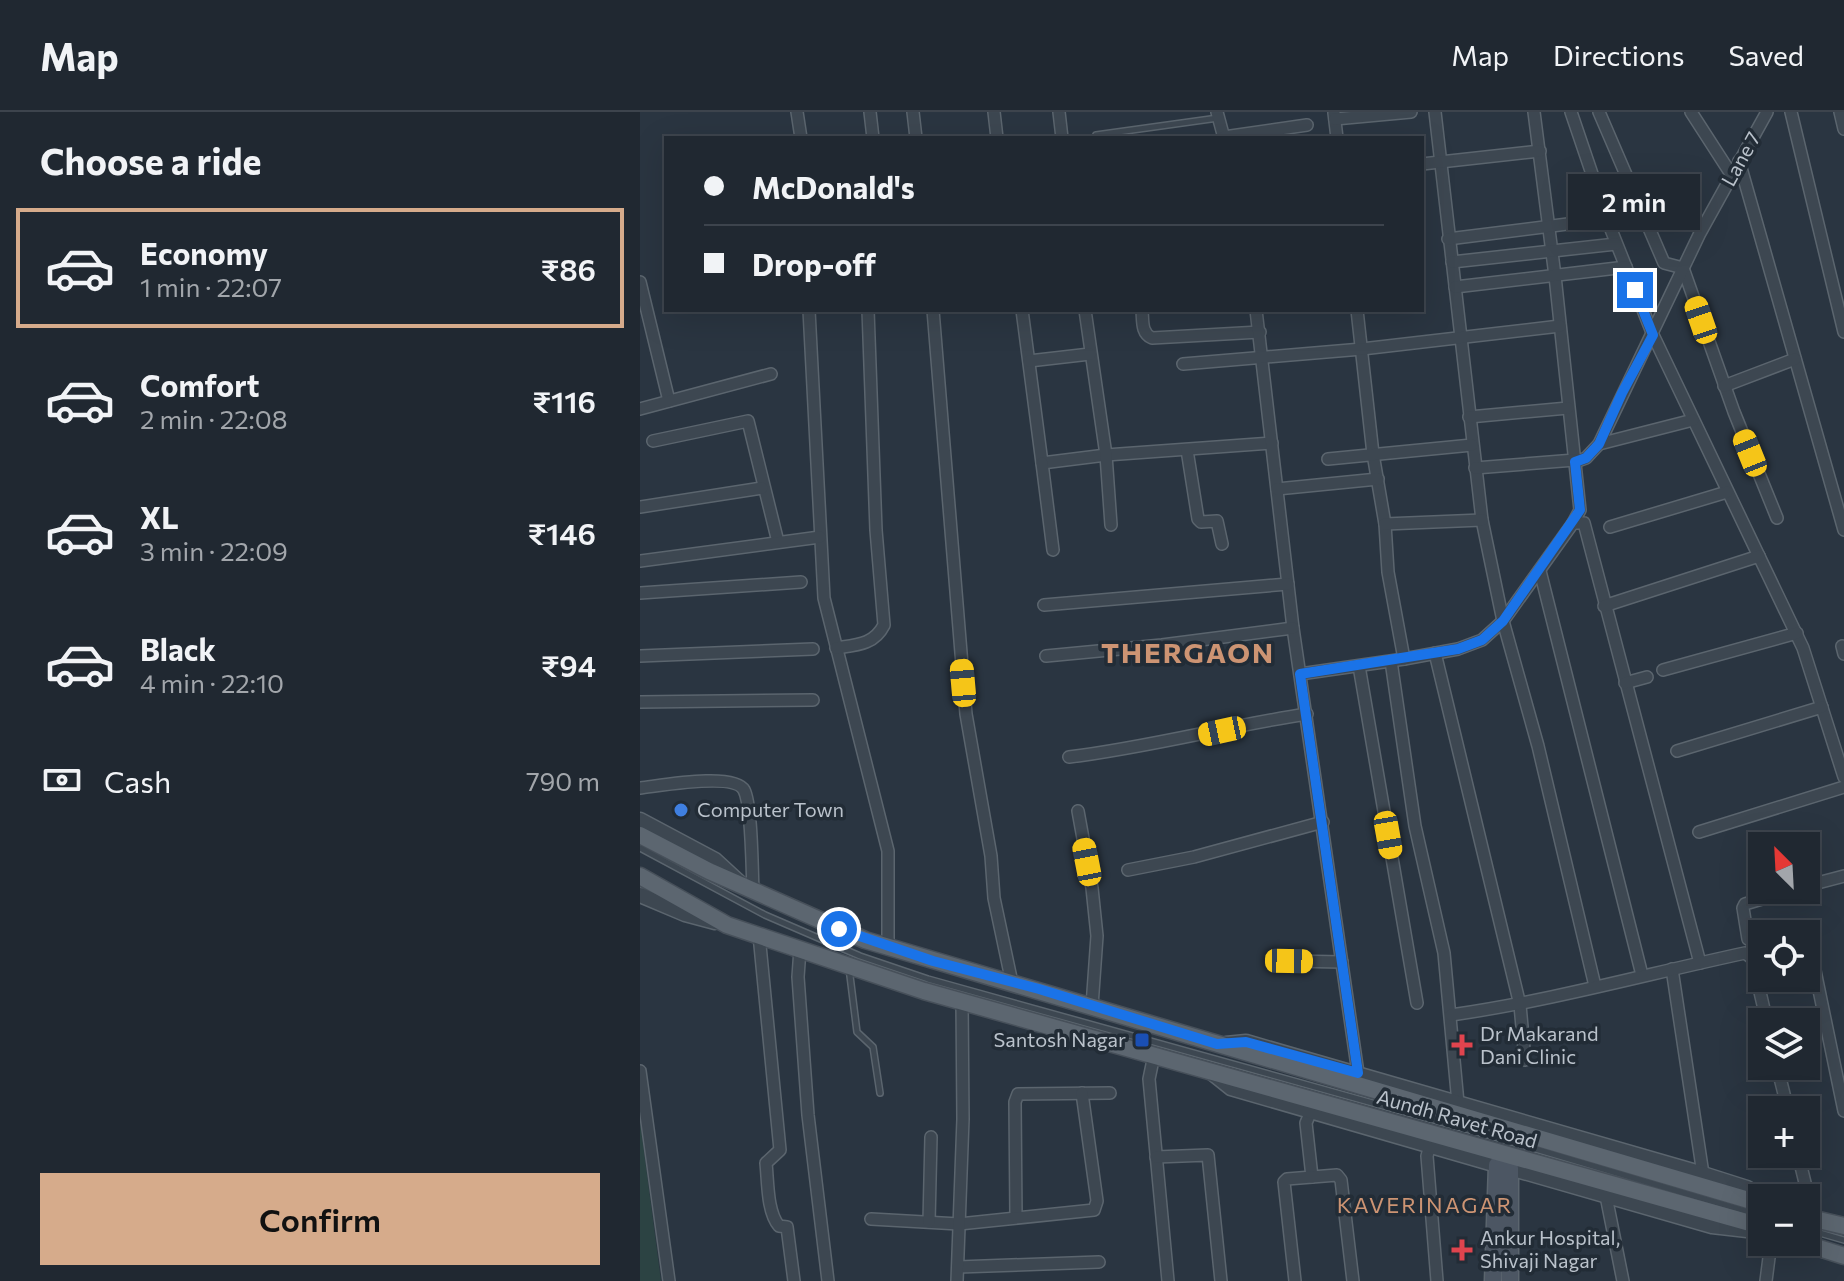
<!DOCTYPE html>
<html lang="en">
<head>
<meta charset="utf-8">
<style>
  :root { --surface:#202831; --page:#2d343d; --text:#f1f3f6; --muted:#a2a6ab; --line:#3d444d; --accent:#d6ab8b }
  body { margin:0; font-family:Commissioner,sans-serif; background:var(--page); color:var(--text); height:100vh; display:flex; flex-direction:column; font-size:30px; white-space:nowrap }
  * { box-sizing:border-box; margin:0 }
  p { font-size:26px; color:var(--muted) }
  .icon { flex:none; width:44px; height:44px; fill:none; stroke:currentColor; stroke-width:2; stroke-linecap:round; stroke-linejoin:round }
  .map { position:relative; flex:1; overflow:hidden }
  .panel { display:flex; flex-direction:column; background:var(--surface); width:640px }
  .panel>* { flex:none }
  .banner { position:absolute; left:24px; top:24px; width:760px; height:176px; border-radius:0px; box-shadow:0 8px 32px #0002,0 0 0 2px var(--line); display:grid; align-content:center; height:176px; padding:0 40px; background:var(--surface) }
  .needle { width:52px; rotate:336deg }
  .controls { position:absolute; left:1108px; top:720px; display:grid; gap:16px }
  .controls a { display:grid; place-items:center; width:72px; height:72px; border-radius:0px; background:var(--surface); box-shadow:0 8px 32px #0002,0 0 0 2px var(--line); font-size:40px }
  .end { position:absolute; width:36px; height:36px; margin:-18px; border:10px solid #1a73e8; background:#fff; box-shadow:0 0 0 4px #fff }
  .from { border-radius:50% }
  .bubble { position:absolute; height:56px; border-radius:0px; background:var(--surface); box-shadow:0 8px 32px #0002,0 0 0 2px var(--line); font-size:26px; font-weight:600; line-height:56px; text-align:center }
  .car { position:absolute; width:24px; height:48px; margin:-24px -12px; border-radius:10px; box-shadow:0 0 6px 2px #0007; background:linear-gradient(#f5c518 24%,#345 0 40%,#f5c518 0 76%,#345 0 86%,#f5c518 0) }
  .banner b { display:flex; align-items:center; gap:28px; height:76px; font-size:30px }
  .banner b+b { border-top:2px solid var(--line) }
  .banner i { width:20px; height:20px; background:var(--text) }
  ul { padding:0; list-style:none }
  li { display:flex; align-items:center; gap:24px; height:120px; margin:0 16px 12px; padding:0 24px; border:4px solid transparent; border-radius:0px }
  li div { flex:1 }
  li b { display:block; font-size:30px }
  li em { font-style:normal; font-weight:600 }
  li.selected { border-color:var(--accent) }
  li>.icon { width:72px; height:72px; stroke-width:1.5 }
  h2 { padding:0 40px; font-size:36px; line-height:96px }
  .pay { display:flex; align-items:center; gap:20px; height:88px; padding:0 40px; font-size:30px }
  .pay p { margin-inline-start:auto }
  .primary-button { display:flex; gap:16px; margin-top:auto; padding:16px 40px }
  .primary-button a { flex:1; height:92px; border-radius:0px; background:var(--accent); color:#111; font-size:32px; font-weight:600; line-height:92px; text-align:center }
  header { display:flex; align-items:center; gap:48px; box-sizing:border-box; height:112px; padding:0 40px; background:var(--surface); border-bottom:2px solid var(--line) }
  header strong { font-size:38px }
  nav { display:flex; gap:44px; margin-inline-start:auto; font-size:28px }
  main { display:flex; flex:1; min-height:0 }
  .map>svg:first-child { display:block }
  .green { fill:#2c4343 }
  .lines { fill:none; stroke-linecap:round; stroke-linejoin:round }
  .service-casing { stroke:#5b656e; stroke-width:8 }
  .minor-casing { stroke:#5b656e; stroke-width:14 }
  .tertiary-casing { stroke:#5b656e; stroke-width:17 }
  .secondary-casing { stroke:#5b656e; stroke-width:19 }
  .primary-casing { stroke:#47505a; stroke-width:19 }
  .service { stroke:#3d4751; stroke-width:5 }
  .minor { stroke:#3d4751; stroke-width:11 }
  .tertiary { stroke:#3d4751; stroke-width:14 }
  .secondary { stroke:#4c5663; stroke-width:16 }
  .primary { stroke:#5c6670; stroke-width:16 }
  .route { stroke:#1a73e8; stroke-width:10 }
  .shop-dot { fill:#3f7fe0; stroke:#222c36; stroke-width:3 }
  .transit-dot { fill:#1a4fb4; stroke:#222c36; stroke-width:3 }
  .health-dot { fill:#e0444e; stroke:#222c36; stroke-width:3 }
  .labels { text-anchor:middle; stroke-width:7; stroke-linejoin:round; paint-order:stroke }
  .street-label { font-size:20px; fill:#bac2cb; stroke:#222c36 }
  .poi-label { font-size:20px; fill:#bac2cb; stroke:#222c36; text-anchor:start }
  .neighbourhood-label { font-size:22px; letter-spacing:2px; fill:#cd9473; stroke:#222c36 }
  .district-label { font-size:28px; font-weight:bold; letter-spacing:2px; fill:#cd9473; stroke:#222c36 }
</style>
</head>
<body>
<header>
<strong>Map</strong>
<nav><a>Map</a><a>Directions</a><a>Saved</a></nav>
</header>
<main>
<section class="panel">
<h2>Choose a ride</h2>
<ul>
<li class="selected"><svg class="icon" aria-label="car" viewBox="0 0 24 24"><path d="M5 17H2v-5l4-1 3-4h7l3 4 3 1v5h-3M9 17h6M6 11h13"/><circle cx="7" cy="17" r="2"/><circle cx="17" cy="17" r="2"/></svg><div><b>Economy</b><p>1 min · 22:07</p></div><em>₹86</em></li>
<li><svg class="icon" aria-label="car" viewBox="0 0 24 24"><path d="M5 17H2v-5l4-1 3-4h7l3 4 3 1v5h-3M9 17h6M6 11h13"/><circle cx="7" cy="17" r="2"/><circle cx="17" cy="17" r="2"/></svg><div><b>Comfort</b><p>2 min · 22:08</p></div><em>₹116</em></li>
<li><svg class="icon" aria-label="car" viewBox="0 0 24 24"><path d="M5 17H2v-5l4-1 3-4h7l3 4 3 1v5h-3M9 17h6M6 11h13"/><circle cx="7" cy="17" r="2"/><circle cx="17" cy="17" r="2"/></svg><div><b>XL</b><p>3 min · 22:09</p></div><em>₹146</em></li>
<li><svg class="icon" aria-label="car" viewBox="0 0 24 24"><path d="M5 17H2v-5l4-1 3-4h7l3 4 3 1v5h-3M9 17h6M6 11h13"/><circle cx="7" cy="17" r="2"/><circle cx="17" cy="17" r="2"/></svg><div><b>Black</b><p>4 min · 22:10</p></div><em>₹94</em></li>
</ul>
<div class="pay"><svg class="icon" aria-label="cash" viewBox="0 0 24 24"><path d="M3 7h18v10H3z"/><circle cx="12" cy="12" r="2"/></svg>Cash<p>790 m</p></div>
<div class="primary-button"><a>Confirm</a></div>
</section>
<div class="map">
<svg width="1204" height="1169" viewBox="0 0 1204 1169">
  <rect width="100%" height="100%" fill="#2a3541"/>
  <polygon class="green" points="0,1009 21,1169 0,1169"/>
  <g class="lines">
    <defs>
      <g id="service">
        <polyline points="456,23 578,6"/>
        <polyline points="0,736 125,803 220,844 288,867 858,1026 1122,1104"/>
        <polyline points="209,856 217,920 233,935 240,981"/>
        <polyline points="1166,1117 1204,1128"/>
      </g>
      <g id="minor">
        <polyline points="157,0 161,26"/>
        <polyline points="230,0 233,26"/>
        <polyline points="273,0 276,26"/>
        <polyline points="354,0 357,26"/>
        <polyline points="419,0 422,26"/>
        <polyline points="577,0 584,26"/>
        <polyline points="795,0 842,408 863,509 898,634 955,874"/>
        <polyline points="894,0 915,164 940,398 933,411 944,411 1060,851"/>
        <polyline points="931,0 970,115 1013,223 1163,536 1204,665"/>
        <polyline points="959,0 1024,151 1043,156 1094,300 1137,406"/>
        <polyline points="1051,0 1091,62"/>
        <polyline points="1151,0 1204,220"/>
        <polyline points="1200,0 1204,17"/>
        <polyline points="694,1 697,26"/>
        <polyline points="695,7 771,0"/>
        <polyline points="584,25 667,13"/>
        <polyline points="1099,49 1204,418"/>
        <polyline points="782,52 900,39"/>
        <polyline points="808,127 967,107"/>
        <polyline points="812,150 976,132"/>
        <polyline points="0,170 29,289"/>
        <polyline points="815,175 986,155"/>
        <polyline points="169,198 184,486 248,739 248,835"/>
        <polyline points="293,198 326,602 351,744 354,786 372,871"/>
        <polyline points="382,198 402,351 466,343 632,331"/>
        <polyline points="445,198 466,343 471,413"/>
        <path d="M502 198C503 209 501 221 512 226L620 220"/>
        <polyline points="616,198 653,516 718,961"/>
        <polyline points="717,198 733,342 745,412 748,460 764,547"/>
        <polyline points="389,249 450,242"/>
        <polyline points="543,252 722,237 920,214"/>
        <polyline points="1084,274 1155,247"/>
        <polyline points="0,297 131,262"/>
        <polyline points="829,305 928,296"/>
        <polyline points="13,329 108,309 138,430"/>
        <polyline points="959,332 1053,308"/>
        <polyline points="547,338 558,407 561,410 577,409 582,432"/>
        <polyline points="688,347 832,333"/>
        <polyline points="935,350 946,346 959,332 1060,121 1127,0"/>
        <polyline points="402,351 413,438"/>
        <polyline points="835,356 935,348"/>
        <polyline points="637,377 738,367"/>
        <polyline points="0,395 122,376"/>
        <polyline points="745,412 842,408"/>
        <polyline points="970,415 1087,380"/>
        <polyline points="0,449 180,425"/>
        <polyline points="900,459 1002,863"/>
        <polyline points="0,481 161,470"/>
        <polyline points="404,493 648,472"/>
        <polyline points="964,494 1119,444"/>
        <polyline points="1202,534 1204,542"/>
        <path d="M196 536C216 533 234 533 244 513L236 418 228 198"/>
        <polyline points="795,541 880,893 885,948"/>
        <polyline points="0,544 173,537"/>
        <polyline points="406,544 522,533 653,516"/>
        <polyline points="751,549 775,714 804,841 818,991"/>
        <polyline points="719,554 777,891"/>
        <polyline points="1023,558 1157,521"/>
        <polyline points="660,562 764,547 818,537 842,528 863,509 933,411"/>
        <polyline points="985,571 1007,565"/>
        <polyline points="0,590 173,588"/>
        <polyline points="1037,639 1182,595"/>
        <path d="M429 645C510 635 587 614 667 602"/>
        <path d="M0 676C19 674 94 660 104 678 112 693 112 759 113 779"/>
        <polyline points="438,699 452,776 457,824 452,894"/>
        <polyline points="1059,720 1204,675"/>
        <polyline points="488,758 554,745 683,710"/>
        <polyline points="1166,774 1204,764"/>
        <path d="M119 823 140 1038 126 1051C128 1070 127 1100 139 1114L147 1115 154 1169"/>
        <polyline points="1108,827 1103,796 1105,792 1152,778"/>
        <polyline points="160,837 158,865 168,1003 188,1169"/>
        <polyline points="649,849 702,850"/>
        <polyline points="1173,849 1204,999"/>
        <polyline points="1032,857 1063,1062"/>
        <path d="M811 903C910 889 1007 862 1105 841L1112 846 1127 910"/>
        <polyline points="514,943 509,967 528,1169"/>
        <polyline points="1137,954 1148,998"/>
        <polyline points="0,959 29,1169"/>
        <polyline points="671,999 666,1011 672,1065"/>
        <polyline points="790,1033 787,1044 797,1169"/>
        <polyline points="1158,1042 1167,1079 1166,1095"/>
        <polyline points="516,1045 568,1043 581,1169"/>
        <polyline points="966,1084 983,1169"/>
        <polyline points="376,1105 375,990 378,982 470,981"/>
        <polyline points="231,1107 319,1112 454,1098 457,1089 442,981"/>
        <polyline points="289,1110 291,1025"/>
        <polyline points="318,1155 459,1150"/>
        <polyline points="317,1169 323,1007 322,888"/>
        <polyline points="655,1169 644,1070 647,1067 697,1063 701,1068 713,1169"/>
        <polyline points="1126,1169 1131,1130"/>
      </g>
      <g id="tertiary">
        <polyline points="0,708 75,748 100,771"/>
        <polyline points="0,783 45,802 75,810"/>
        <polyline points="586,932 606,930 1063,1062 1107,1076 1124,1086"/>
        <polyline points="571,960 591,976 857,1053 859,1047"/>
        <polyline points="872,1051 870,1056 1072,1114 1107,1118 1118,1115"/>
      </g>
      <polyline id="secondary" points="853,1169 857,1053 870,1056 870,1169"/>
      <g id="primary">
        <polyline points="0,723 69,759 225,828 1122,1092"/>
        <polyline points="0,764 87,813 284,879 1110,1111 1122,1116"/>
        <polyline points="1166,1105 1204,1114"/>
        <polyline points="1160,1130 1204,1144"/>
      </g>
    </defs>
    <use href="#service" class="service-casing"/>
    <use href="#minor" class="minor-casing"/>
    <use href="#tertiary" class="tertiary-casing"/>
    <use href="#secondary" class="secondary-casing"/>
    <use href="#primary" class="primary-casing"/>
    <use href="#service" class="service"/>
    <use href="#minor" class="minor"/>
    <use href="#tertiary" class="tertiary"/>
    <use href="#secondary" class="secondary"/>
    <use href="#primary" class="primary"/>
  </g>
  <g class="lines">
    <polyline class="route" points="199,817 293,849 399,877 577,932 606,930 718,961 660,562 818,537 842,528 863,509 940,398 935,350 946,346 959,332 982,281 1013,223 995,178"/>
  </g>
  <circle class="shop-dot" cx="41" cy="698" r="8"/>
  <rect class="transit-dot" x="494" y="920" width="16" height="16" rx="4"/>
  <g class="health-dot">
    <path d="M818 921h8v8h8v8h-8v8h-8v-8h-8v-8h8z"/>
    <path d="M818 1126h8v8h8v8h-8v8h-8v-8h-8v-8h8z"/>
  </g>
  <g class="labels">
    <g class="street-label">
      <text transform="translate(1101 47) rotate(-61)" y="7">Lane 7</text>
      <text transform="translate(817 1007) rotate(16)" y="7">Aundh Ravet Road</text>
    </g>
    <g class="poi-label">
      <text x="57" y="705">Computer Town</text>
      <text x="840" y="929">Dr Makarand<tspan x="840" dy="23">Dani Clinic</tspan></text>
      <text x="486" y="935" text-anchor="end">Santosh Nagar</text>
      <text x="840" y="1133">Ankur Hospital,<tspan x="840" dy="23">Shivaji Nagar</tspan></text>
    </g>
    <g class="neighbourhood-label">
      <text x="785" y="1101">KAVERINAGAR</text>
    </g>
    <g class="district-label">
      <text x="548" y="551">THERGAON</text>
    </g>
  </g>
</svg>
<div class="controls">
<a><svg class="needle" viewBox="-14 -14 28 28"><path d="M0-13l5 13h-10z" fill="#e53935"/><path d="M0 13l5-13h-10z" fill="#a2a6ab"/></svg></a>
<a><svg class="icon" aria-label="locate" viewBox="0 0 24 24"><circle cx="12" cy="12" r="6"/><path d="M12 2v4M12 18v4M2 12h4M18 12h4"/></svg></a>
<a><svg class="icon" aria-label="layers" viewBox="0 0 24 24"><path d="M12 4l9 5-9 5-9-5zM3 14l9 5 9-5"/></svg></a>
<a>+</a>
<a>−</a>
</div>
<i class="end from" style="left:199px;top:817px"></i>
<i class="end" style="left:995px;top:178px"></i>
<div class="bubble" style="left:928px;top:62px;width:132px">2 min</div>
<i class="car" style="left:1061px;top:208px;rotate:341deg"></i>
<i class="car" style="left:1110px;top:341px;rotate:338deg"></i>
<i class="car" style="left:323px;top:571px;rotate:355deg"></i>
<i class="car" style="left:582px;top:619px;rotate:258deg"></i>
<i class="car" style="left:748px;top:723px;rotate:170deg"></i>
<i class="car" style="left:447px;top:750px;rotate:349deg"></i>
<i class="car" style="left:649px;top:849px;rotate:91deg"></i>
<div class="banner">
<b><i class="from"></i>McDonald's</b>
<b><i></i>Drop-off</b>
</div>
</div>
</main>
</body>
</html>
